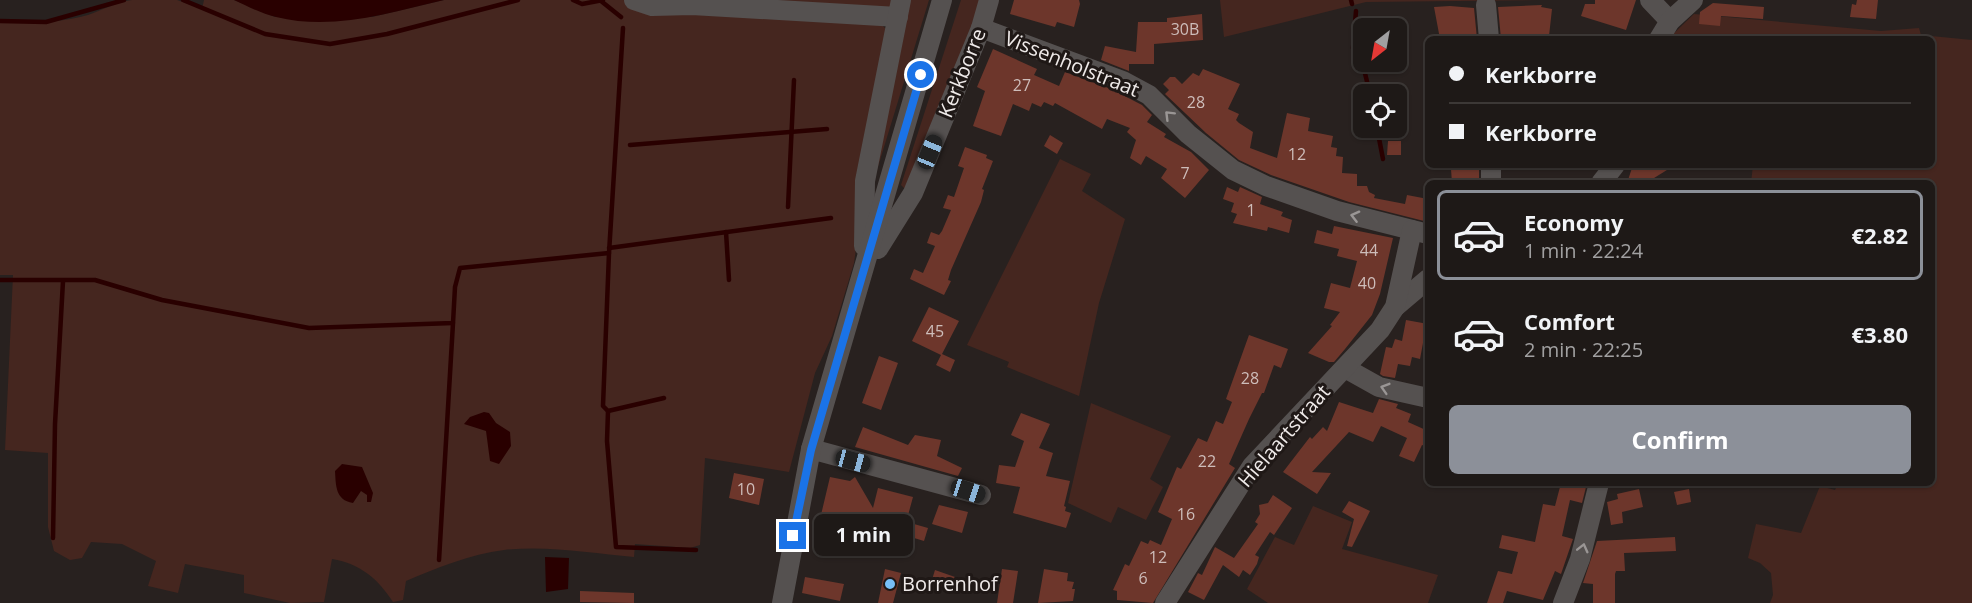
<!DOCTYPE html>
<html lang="en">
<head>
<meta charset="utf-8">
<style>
  :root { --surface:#1e1917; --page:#262220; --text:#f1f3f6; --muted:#a1a0a1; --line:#3c3836; --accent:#8c9099 }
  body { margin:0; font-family:"Open Sans",sans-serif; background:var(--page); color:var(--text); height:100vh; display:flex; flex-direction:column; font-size:22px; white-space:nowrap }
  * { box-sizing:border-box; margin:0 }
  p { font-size:20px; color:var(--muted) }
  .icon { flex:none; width:33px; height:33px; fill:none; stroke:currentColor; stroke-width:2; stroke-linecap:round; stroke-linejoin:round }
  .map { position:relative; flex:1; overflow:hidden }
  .drawer { position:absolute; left:1425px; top:180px; width:510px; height:306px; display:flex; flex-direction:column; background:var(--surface); border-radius:9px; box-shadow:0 2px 4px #0004,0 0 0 2px var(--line) }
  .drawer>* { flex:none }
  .hud { position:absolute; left:1425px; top:36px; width:510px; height:132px; border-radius:9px; box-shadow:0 2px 4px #0004,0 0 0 2px var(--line); display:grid; align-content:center; height:132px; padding:0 24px; background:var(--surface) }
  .needle { width:39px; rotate:211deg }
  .controls { position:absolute; left:1353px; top:18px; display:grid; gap:12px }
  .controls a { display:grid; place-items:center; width:54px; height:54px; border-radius:9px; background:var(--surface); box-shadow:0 2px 4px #0004,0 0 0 2px var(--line); font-size:30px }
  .end { position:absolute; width:27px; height:27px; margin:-14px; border:8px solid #1a73e8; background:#fff; box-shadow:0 0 0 3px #fff }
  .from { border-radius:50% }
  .bubble { position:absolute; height:42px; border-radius:9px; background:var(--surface); box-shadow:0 2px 4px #0004,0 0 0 2px var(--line); font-size:20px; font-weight:700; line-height:42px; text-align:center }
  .car { position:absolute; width:18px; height:36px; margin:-18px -9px; border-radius:8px; box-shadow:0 0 4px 2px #0007; background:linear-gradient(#222 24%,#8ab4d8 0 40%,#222 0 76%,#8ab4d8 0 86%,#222 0) }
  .hud b { display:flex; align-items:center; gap:21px; height:57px; font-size:22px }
  .hud b+b { border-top:2px solid var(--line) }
  .hud i { width:15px; height:15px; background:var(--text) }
  ul { padding:10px 0 0; list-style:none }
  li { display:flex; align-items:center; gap:18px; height:90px; margin:0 12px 9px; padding:0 12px; border:3px solid transparent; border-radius:9px }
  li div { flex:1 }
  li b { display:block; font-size:22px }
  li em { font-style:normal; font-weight:700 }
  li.current { border-color:var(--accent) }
  li>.icon { width:54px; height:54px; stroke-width:1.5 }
  .primary-button { display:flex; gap:12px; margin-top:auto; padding:12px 24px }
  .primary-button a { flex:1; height:69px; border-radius:9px; background:var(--accent); color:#fff; font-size:24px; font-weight:700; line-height:69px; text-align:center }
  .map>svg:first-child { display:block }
  .green { fill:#45261f }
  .water { fill:#290000 }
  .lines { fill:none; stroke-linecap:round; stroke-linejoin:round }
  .stream { stroke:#290000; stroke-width:4.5 }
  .building { fill:#6d362b }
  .minor { stroke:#555150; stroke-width:20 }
  .oneway { stroke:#9a9695 }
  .route { stroke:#1a73e8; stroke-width:8 }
  .poi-dot { fill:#77bff7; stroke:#1f1816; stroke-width:2 }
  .labels { text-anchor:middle; stroke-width:6; stroke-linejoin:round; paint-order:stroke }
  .number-label { font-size:16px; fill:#cebdba }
  .street-label { font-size:20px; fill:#efeae9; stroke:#1f1816 }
  .poi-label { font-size:20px; fill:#efeae9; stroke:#1f1816; text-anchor:start }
</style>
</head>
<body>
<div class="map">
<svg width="1972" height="603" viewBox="0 0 1972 603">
  <rect width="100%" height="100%" fill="#28211f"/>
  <g class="green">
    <path d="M132 0H177L202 9 204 0H234L275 17H372L444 0H627L879 22 886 29 854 263 832 336 815 373 789 472 705 458 700 545 690 548 635 544 634 557C592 553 546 545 504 550 470 554 437 568 406 581L403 600 393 602C378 579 361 564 332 559L324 602 290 603 244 593V575L185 564 178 593 148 586 156 561 122 544 91 542 82 558 70 560 54 551 48 527V453L5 450 13 275H0V20C29 24 59 23 88 15 103 10 116 2 132 0Z"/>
    <polygon points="644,0 900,0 898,10"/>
    <polygon points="905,0 929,0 873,183"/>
    <polygon points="961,0 980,0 965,45 908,187 904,188 901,185"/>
    <polygon points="1220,0 1539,0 1366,2 1224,37"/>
    <polygon points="1694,14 1881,31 1919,28 1921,35 1972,40 1972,603 1770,603 1773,595 1771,573 1760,563 1748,558 1756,524 1801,533 1820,486 1835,490 1838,483 1932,483 1932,183 1751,183 1753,165 1932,165 1932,39 1668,39"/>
    <polygon points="1060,159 1091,174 1082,191 1125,219 1099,303 1079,396 1007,367 1009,362 967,345"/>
    <polygon points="1091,403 1171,436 1150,479 1163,487 1146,520 1118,507 1111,523 1068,503"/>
    <polygon points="1313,506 1352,522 1342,549 1438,575 1428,603 1268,603 1247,589 1275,537 1294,545"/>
  </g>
  <g class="water">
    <path d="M234 0H444C388 13 333 31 276 17 262 14 247 6 234 0Z"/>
    <polygon points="484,412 489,413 496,423 510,432 511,446 499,464 490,461 486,431 464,424 470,417"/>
    <path d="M342 464 362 467 373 493 371 502H367V495L361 491 353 503C335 500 336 485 335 471Z"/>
    <polygon points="545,557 569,558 568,589 546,592"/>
  </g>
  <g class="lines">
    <g class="stream">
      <polyline points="183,0 265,34 330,44 387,34 518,0"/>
      <polyline points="573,0 582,4 603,0"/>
      <polyline points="1351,0 1352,4"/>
      <polyline points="601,1 621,17"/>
      <polyline points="1356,11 1353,48 1355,56 1363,65 1370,94"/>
      <polyline points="0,21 46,22 124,0"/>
      <polyline points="1377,128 1383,159"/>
      <polyline points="630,145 827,129"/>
      <polyline points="788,207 794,80"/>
      <polyline points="726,232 729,280"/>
      <polyline points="609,248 831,218"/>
      <polyline points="609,253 603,406 608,411 664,398"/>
      <polyline points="0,280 95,280 162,300 309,328 453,323 455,287 460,268 609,253 623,28"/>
      <polyline points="608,411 607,441 616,547 696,550"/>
      <polyline points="53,538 55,424 63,281"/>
      <polyline points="439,560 453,323"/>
    </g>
  </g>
  <g class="building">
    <polygon points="1014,0 1079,0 1080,4 1074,27 1057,22 1055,27 1010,14"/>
    <polygon points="1595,0 1636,0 1626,30 1581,16 1585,4 1595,4"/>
    <polygon points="1857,0 1878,0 1876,19 1850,17 1852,4 1856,5"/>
    <polygon points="1713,3 1764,7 1763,19 1721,16 1720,26 1699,24 1700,12"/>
    <polygon points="1542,5 1541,7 1552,9 1549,36 1538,34 1537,39 1501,39 1498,7"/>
    <polygon points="1450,6 1474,8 1477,39 1440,39 1434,7"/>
    <polygon points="1202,14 1203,40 1154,44 1154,64 1129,64 1129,71 1101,60 1105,46 1136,52 1138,22 1167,22 1167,18"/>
    <polygon points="993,49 1037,69 1034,75 1059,86 1065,72 1111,89 1142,105 1152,115 1147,122 1166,134 1164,137 1191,152 1209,170 1185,198 1161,178 1167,169 1146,156 1141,165 1130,158 1136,140 1127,132 1130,128 1107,119 1102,129 1055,103 1053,106 1044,102 1041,107 1032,103 1029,111 1013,104 1001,136 973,126 985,91 977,87"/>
    <polygon points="1203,69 1240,84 1228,109 1239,114 1236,120 1239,123 1253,132 1250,148 1277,158 1287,113 1310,118 1308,131 1333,136 1331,147 1337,148 1336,156 1343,157 1342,173 1357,174 1357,186 1367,186 1369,192 1375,195 1374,198 1405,204 1407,195 1428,199 1428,222 1349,202 1271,175 1239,160 1206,133 1165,94 1169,90 1163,84 1170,77 1175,77 1182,84 1193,73 1199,76"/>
    <polygon points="1050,135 1063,143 1057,154 1044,146"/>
    <polygon points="1388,141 1401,141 1401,155 1387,155"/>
    <polygon points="965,147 987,155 986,158 993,161 982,189 984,190 981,202 951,270 948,280 951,281 944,295 910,279 914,269 923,273 935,246 927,243 931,232 939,235 942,231 951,210 943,208 948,195 954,197 964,168 958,166"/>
    <polygon points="1633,165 1675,165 1646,183 1627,183"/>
    <polygon points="1451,169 1479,170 1479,183 1452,183"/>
    <polygon points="1227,187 1238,192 1240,187 1262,197 1260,204 1283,212 1281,216 1292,220 1289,233 1268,227 1267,231 1233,223 1237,214 1231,212 1234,203 1223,199"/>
    <polygon points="1334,226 1393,238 1380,294 1372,315 1345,349 1334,362 1329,362 1308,353 1332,326 1330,325 1340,312 1324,308 1331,283 1350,288 1357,261 1337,256 1339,249 1314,243 1317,230 1332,234"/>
    <polygon points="929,307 959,321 942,354 955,360 950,372 936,365 941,355 912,341"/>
    <polygon points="1406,320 1428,324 1428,344 1423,343 1420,359 1412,357 1410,366 1398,364 1395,378 1383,376 1380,374 1386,347 1392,348 1395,339 1402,341"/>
    <polygon points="1249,335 1288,349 1281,368 1274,365 1264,393 1262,393 1249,419 1229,464 1235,468 1153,603 1117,600 1117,591 1113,590 1125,564 1129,566 1141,541 1148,544 1150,540 1161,545 1172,519 1158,512 1177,467 1181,469 1198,438 1207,442 1216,421 1223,424 1232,402 1226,399"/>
    <polygon points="879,356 898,363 881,410 862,403"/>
    <polygon points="1379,399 1398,404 1396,408 1411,414 1408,422 1428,431 1428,447 1422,445 1414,462 1399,456 1407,438 1381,426 1373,442 1349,432 1312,472 1331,473 1317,494 1283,472 1310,437 1312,439 1323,427 1327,431 1339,402 1373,413"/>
    <polygon points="1021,413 1050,424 1039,448 1053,453 1046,476 1070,481 1064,506 1066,507 1065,511 1071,513 1066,528 1013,513 1020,487 996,483 999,465 1015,467 1024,441 1011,435"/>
    <polygon points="863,427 908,445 915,435 941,440 937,456 962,468 958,476 855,447"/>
    <polygon points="734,473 764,479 759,505 729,498"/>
    <polygon points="830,477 850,481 855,477 873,508 878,488 913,497 904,530 875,522 874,529 850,523 844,551 819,545 821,537 816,536"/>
    <polygon points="1561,483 1578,486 1579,483 1587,483 1582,503 1570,500 1562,536 1573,539 1561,574 1555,571 1543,600 1507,591 1503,603 1487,603 1498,571 1512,574 1518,552 1499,548 1502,535 1535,542 1543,504 1555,506"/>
    <polygon points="1639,489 1643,507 1622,512 1623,523 1611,525 1607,502 1618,499 1617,494"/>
    <polygon points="1689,489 1691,502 1677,505 1674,492"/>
    <polygon points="1273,495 1292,508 1274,535 1270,532 1255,555 1259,557 1257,564 1250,575 1243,570 1239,577 1223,565 1204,600 1188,592 1198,573 1202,575 1215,547 1234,558 1258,524 1255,522 1260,514 1259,505 1268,503"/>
    <polygon points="1349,501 1370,511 1352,547 1347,546 1354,519 1342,512"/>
    <polygon points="939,505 968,512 962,533 932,524"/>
    <polygon points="907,522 928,528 924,541 904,535"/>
    <polygon points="1675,537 1676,551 1624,553 1625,571 1616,571 1615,574 1615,603 1593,603 1593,584 1583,583 1597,541"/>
    <polygon points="885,569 901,573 893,603 878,603"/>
    <polygon points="1002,569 1018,571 1013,603 997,603"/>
    <polygon points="1044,569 1068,573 1067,581 1074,582 1072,589 1075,589 1073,601 1038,603"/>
    <polygon points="935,570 955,577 950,589 931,583"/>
    <polygon points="805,577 844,584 840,601 802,593"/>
    <polygon points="580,591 634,593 634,603 580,602"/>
  </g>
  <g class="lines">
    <g class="minor">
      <polyline points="634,0 652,6 692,5 898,17"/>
      <polyline points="1650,0 1670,21"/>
      <polyline points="1486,5 1489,39"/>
      <polyline points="981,28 1123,81 1149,95 1188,134 1233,170 1266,186 1337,211 1428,234"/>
      <polyline points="1659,39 1670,21 1693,0"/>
      <polyline points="1491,165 1491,183"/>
      <polyline points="1601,183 1615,165"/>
      <polyline points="864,246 865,181 901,0"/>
      <polyline points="878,249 913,193 981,28 989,0"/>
      <polyline points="1395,307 1428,279"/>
      <polyline points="1345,368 1379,387 1428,398"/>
      <polyline points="811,449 981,495"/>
      <polyline points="782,603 811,449 942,0"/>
      <polyline points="1165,603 1252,466 1380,330 1395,307 1412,230"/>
      <polyline points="1563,603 1580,559 1599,483"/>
    </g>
  </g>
  <defs><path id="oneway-chevron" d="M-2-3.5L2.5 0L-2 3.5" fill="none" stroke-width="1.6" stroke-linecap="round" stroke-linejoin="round" transform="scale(1.5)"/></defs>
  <g class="oneway">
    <use href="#oneway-chevron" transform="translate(1169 115) rotate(-135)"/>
    <use href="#oneway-chevron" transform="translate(1355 216) rotate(-166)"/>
    <use href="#oneway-chevron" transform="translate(1385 388) rotate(-163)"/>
    <use href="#oneway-chevron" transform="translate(1583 548) rotate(-76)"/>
  </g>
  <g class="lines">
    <polyline class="route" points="793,536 811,450 921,75"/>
  </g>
  <circle class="poi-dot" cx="890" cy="584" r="6"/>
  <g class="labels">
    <g class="number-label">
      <text x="1185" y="35">30B</text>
      <text x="1022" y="91">27</text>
      <text x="1196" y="108">28</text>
      <text x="1297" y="160">12</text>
      <text x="1185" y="179">7</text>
      <text x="1251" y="216">1</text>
      <text x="1369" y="256">44</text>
      <text x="1367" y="289">40</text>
      <text x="935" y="337">45</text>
      <text x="1250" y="384">28</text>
      <text x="1207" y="467">22</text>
      <text x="746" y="495">10</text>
      <text x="1186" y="520">16</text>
      <text x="1158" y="563">12</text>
      <text x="1143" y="584">6</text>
    </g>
    <g class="street-label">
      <text transform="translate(1072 64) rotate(22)" y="7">Vissenholstraat</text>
      <text transform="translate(962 73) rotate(-68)" y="7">Kerkborre</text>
      <text transform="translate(1284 436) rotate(-49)" y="7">Hielaartstraat</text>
    </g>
    <g class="poi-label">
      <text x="902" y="591">Borrenhof</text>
    </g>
  </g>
</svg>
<div class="controls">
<a><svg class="needle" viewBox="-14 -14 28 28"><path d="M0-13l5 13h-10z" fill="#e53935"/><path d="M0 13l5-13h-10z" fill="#a1a0a1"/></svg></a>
<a><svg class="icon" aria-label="locate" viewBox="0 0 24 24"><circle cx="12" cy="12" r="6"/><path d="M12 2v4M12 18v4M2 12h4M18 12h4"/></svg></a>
</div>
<i class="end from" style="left:921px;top:75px"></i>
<i class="end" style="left:793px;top:536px"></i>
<div class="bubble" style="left:814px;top:514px;width:99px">1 min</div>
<i class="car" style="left:930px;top:152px;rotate:22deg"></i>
<i class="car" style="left:853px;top:461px;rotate:105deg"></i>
<i class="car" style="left:968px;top:491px;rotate:108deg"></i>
<div class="hud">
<b><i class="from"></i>Kerkborre</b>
<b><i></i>Kerkborre</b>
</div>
<section class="drawer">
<ul>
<li class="current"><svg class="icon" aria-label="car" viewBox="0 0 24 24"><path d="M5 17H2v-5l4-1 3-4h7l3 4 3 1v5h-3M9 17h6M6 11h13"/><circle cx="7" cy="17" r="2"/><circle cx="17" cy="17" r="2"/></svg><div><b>Economy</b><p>1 min · 22:24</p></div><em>€2.82</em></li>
<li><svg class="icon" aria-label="car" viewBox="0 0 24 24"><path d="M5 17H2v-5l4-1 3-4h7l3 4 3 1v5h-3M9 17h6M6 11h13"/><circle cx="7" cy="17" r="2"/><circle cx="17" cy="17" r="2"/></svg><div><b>Comfort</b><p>2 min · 22:25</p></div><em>€3.80</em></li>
</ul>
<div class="primary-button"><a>Confirm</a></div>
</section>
</div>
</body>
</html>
